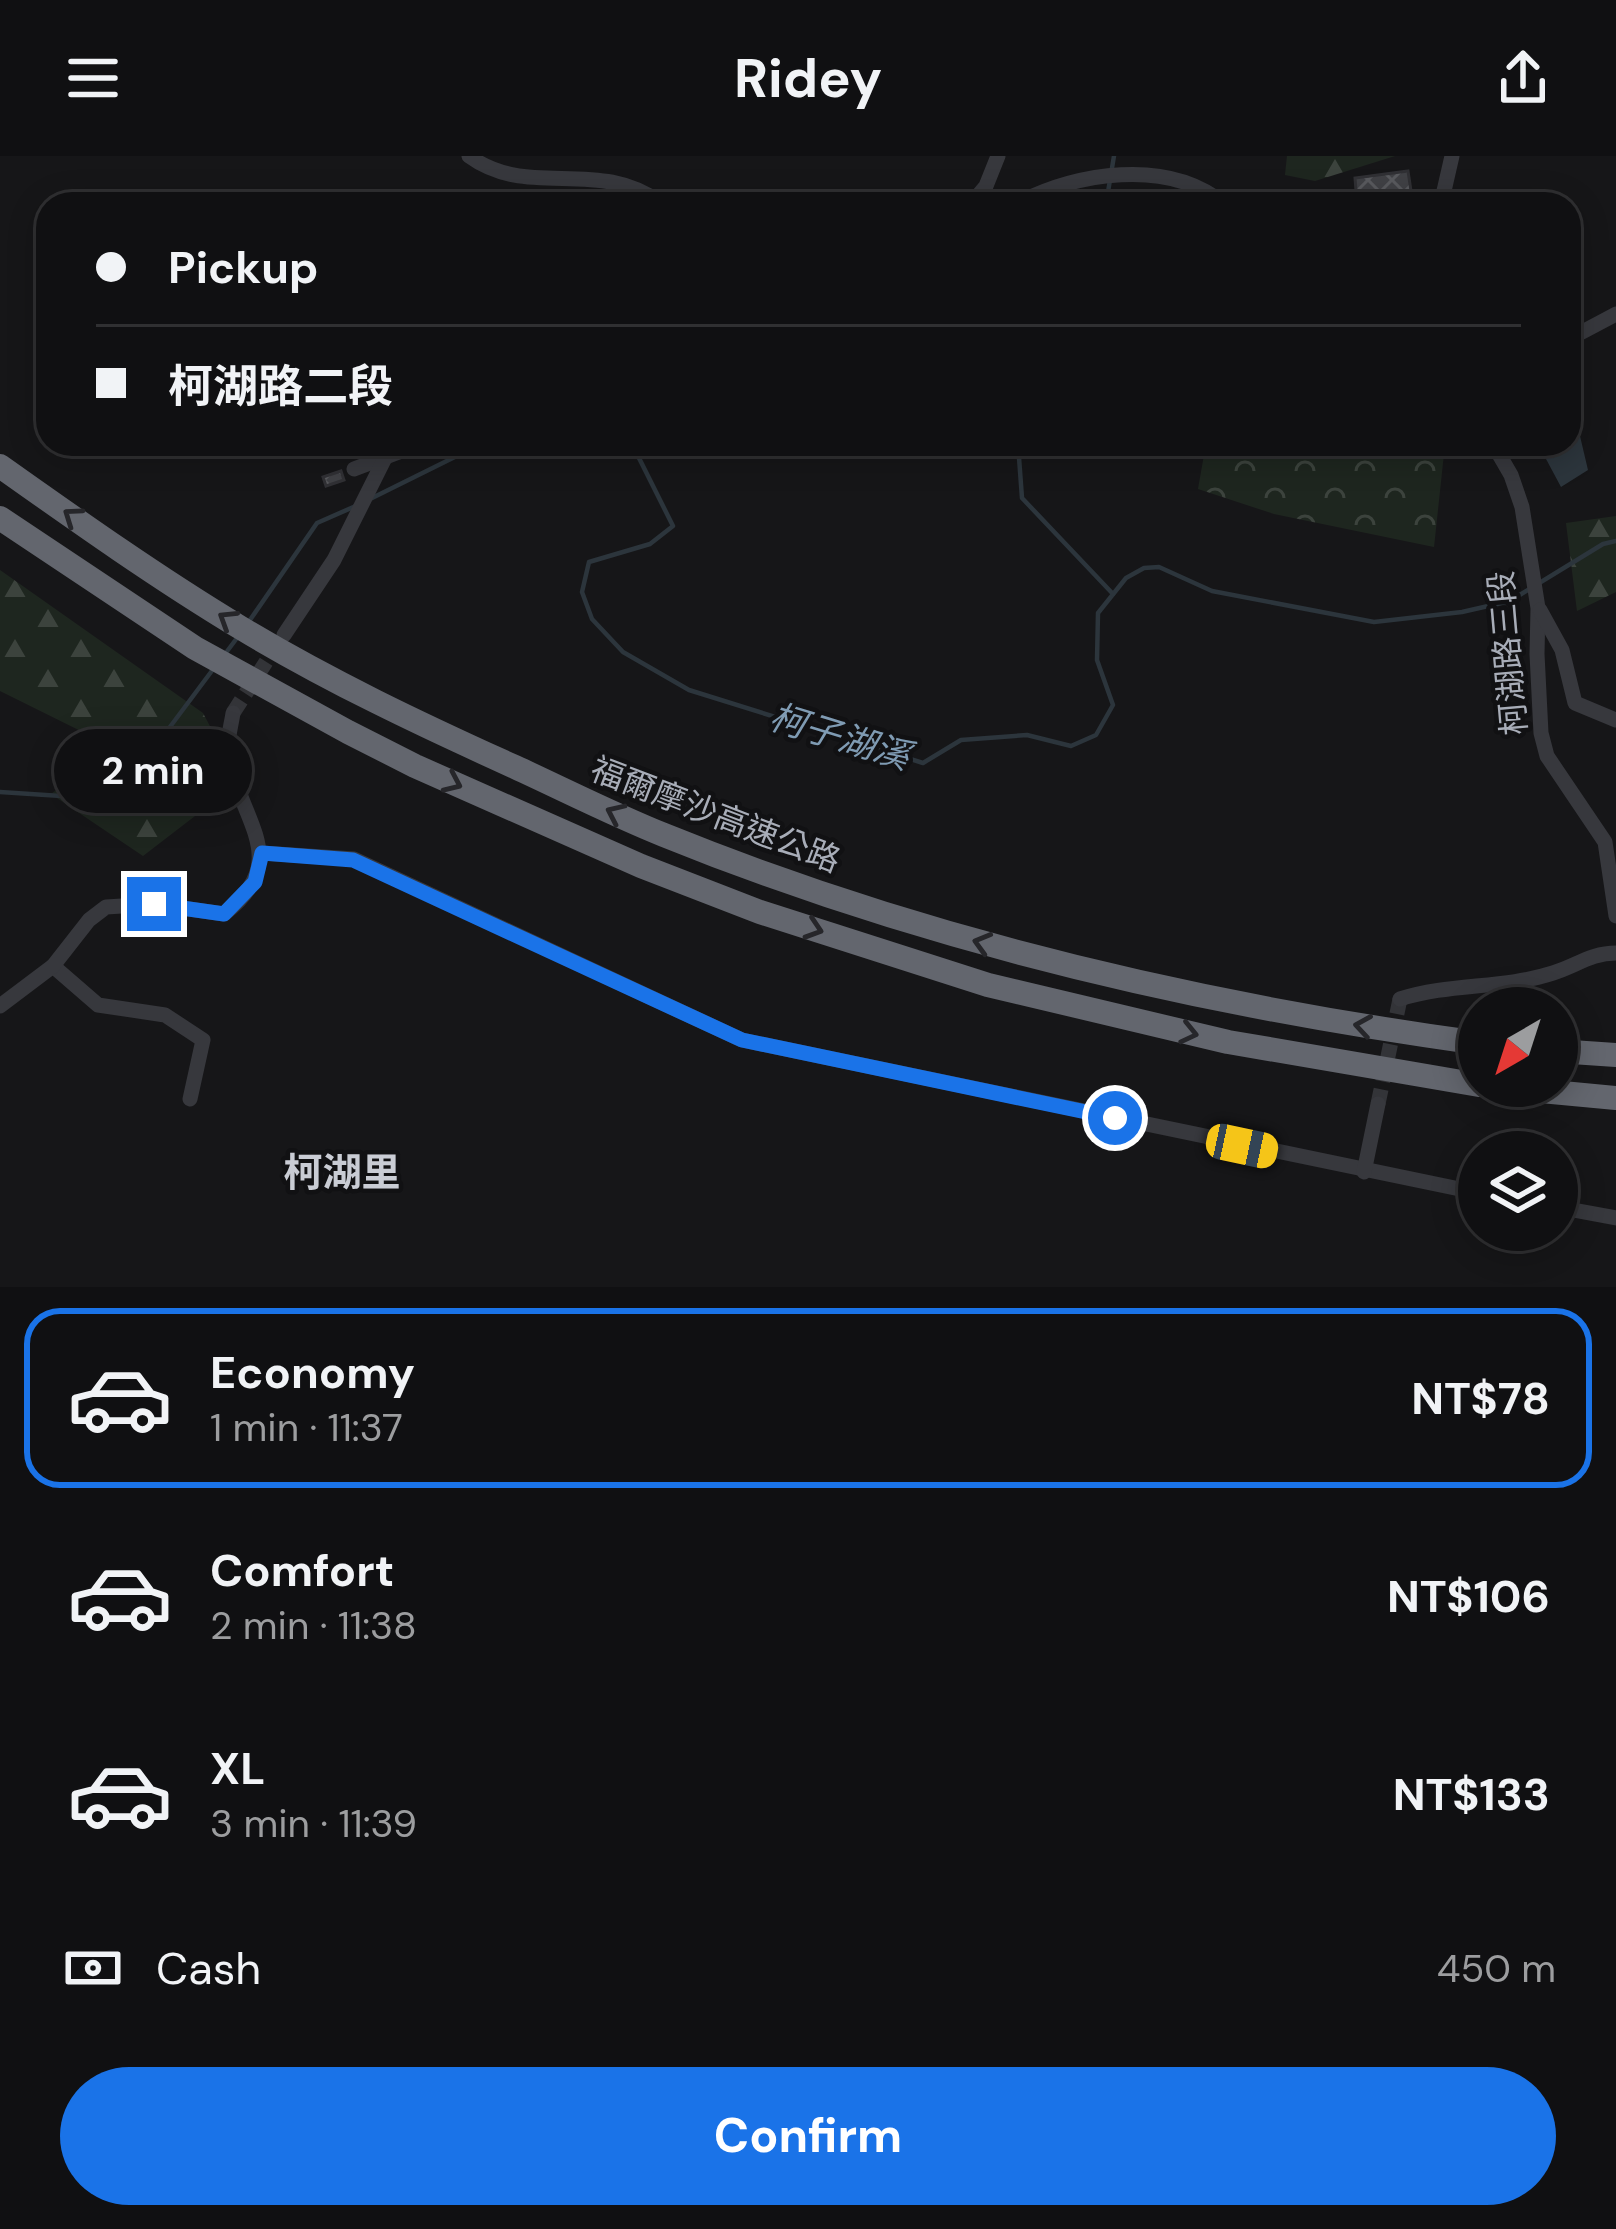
<!DOCTYPE html>
<html lang="en">
<head>
<meta charset="utf-8">
<style>
  :root { --surface:#101012; --page:#19191b; --text:#f1f3f6; --muted:#9c9d9f; --line:#303032; --accent:#1a73e8 }
  body { margin:0; font-family:"DM Sans","Noto Sans TC",sans-serif; background:var(--page); color:var(--text); height:100vh; display:flex; flex-direction:column; font-size:45px; white-space:nowrap }
  * { box-sizing:border-box; margin:0 }
  p { font-size:39px; color:var(--muted) }
  .icon { flex:none; width:66px; height:66px; fill:none; stroke:currentColor; stroke-width:2; stroke-linecap:round; stroke-linejoin:round }
  .map { position:relative; height:1131px; overflow:hidden }
  .sheet { display:flex; flex-direction:column; background:var(--surface); flex:1 }
  .sheet>* { flex:none }
  .top-card { position:absolute; left:36px; top:36px; width:1545px; height:264px; border-radius:36px; box-shadow:0 6px 30px #0003,0 0 0 3px var(--line); display:grid; align-content:center; height:264px; padding:0 60px; background:var(--surface) }
  .needle { width:78px; rotate:219deg }
  .controls { position:absolute; left:1458px; top:831px; display:grid; gap:24px }
  .controls a { display:grid; place-items:center; width:120px; height:120px; border-radius:50%; background:var(--surface); box-shadow:0 6px 30px #0003,0 0 0 3px var(--line); font-size:60px }
  .end { position:absolute; width:54px; height:54px; margin:-27px; border:15px solid #1a73e8; background:#fff; box-shadow:0 0 0 6px #fff }
  .from { border-radius:50% }
  .bubble { position:absolute; height:84px; border-radius:42px; background:var(--surface); box-shadow:0 6px 30px #0003,0 0 0 3px var(--line); font-size:39px; font-weight:700; line-height:84px; text-align:center }
  .car { position:absolute; width:36px; height:72px; margin:-36px -18px; border-radius:15px; box-shadow:0 0 9px 3px #0007; background:linear-gradient(#f5c518 24%,#345 0 40%,#f5c518 0 76%,#345 0 86%,#f5c518 0) }
  .top-card b { display:flex; align-items:center; gap:42px; height:114px; font-size:45px }
  .top-card b+b { border-top:3px solid var(--line) }
  .top-card i { width:30px; height:30px; background:var(--text) }
  ul { padding:21px 0 0; list-style:none }
  li { display:flex; align-items:center; gap:36px; height:180px; margin:0 24px 18px; padding:0 36px; border:6px solid transparent; border-radius:36px }
  li div { flex:1 }
  li b { display:block; font-size:45px }
  li em { font-style:normal; font-weight:700 }
  li.current { border-color:var(--accent) }
  li>.icon { width:108px; height:108px; stroke-width:1.5 }
  .pay { display:flex; align-items:center; gap:30px; height:132px; padding:0 60px; font-size:45px }
  .pay p { margin-inline-start:auto }
  .action { display:flex; gap:24px; margin-top:auto; padding:24px 60px }
  .action a { flex:1; height:138px; border-radius:72px; background:var(--accent); color:#fff; font-size:48px; font-weight:700; line-height:138px; text-align:center }
  header { display:flex; justify-content:space-between; align-items:center; height:156px; padding:0 60px; background:var(--surface); font-size:54px; font-weight:700 }
  .map>svg:first-child { display:block }
  .forest { fill:url(#forest-firs) }
  .park { fill:url(#park-crowns) }
  .water { fill:#2c353c }
  .lines { fill:none; stroke-linecap:round; stroke-linejoin:round }
  .stream { stroke:#2c353c; stroke-width:4.5 }
  .building { fill:url(#building-cross-hatch); stroke:#303034; stroke-width:3 }
  .minor-tunnel { stroke:#333438; stroke-width:15; stroke-dasharray:15 8; stroke-linecap:butt }
  .minor { stroke:#37383d; stroke-width:15 }
  .highway { stroke:#63666e; stroke-width:24 }
  .oneway { stroke:#26262a }
  .route { stroke:#1a73e8; stroke-width:15 }
  .labels { text-anchor:middle; stroke-width:9; stroke-linejoin:round; paint-order:stroke }
  .street-label { font-size:33px; fill:#a8adb8; stroke:#111113 }
  .water-label { font-size:36px; font-style:italic; fill:#7f9bb3; stroke:#111113 }
  .quarter-label { font-size:39px; font-weight:bold; fill:#c9ccd4; stroke:#111113 }
</style>
</head>
<body>
<header><svg class="icon" aria-label="menu" viewBox="0 0 24 24"><path d="M4 6h16M4 12h16M4 18h16"/></svg>Ridey<svg class="icon" aria-label="share" viewBox="0 0 24 24"><path d="M12 15V3M7 8l5-5 5 5M5 13v7h14v-7"/></svg></header>
<div class="map">
<svg width="1616" height="1131" viewBox="0 0 1616 1131">
  <defs>
    <pattern id="forest-firs" width="22" height="20" patternUnits="userSpaceOnUse" patternTransform="scale(3)"><rect width="22" height="20" fill="#1e261f"/><path d="M5 1l3.5 6h-7zM16 11l3.5 6h-7z" fill="#3c433d"/></pattern>
    <pattern id="park-crowns" width="20" height="18" patternUnits="userSpaceOnUse" patternTransform="scale(3)"><rect width="20" height="18" fill="#1e261f"/><path d="M2 6a3 3 0 1 1 6 0M12 15a3 3 0 1 1 6 0" fill="none" stroke="#3c433d"/></pattern>
    <pattern id="building-cross-hatch" width="8" height="8" patternUnits="userSpaceOnUse" patternTransform="scale(3)"><rect width="8" height="8" fill="#404145"/><path d="M0 0l8 8M0 8l8-8" fill="none" stroke="#595a5e"/></pattern>
  </defs>
  <rect width="100%" height="100%" fill="#161618"/>
  <g class="forest">
    <polygon points="1287,0 1395,0 1315,25 1285,19"/>
    <polygon points="1616,360 1616,436 1577,455 1566,367"/>
    <polygon points="0,414 203,557 212,574 221,640 143,700 51,638 113,591 0,535"/>
  </g>
  <polygon class="park" points="1206,288 1445,288 1434,391 1274,358 1198,333"/>
  <polygon class="water" points="1569,254 1576,263 1588,314 1561,331 1538,288 1569,288"/>
  <g class="lines">
    <g class="stream">
      <polyline points="1106,48 1114,0"/>
      <polyline points="624,288 639,302 673,370 650,388 589,406 582,436 592,463 623,496 689,534 923,607 961,584 1027,579 1071,590 1096,579 1113,549 1097,504 1098,457 1126,422 1144,412 1159,411 1212,435 1374,466 1462,456 1510,445 1603,388 1616,385"/>
      <polyline points="1018,288 1022,342 1113,438"/>
      <polyline points="368,344 481,288"/>
      <polyline points="250,464 317,367 358,349"/>
      <polyline points="225,498 240,478"/>
      <polyline points="0,636 107,643 149,599 214,512"/>
    </g>
  </g>
  <g class="building">
    <polygon points="1408,15 1413,48 1331,48 1330,39 1356,35 1355,22"/>
    <polygon points="341,315 344,324 326,330 323,321"/>
  </g>
  <g class="lines">
    <g class="minor-tunnel">
      <polyline points="233,557 277,489"/>
      <polyline points="1378,948 1400,843"/>
    </g>
    <g class="minor">
      <path d="M469 0C529 44 598 0 662 48"/>
      <polyline points="971,48 986,30 998,0"/>
      <path d="M1016 48C1076 17 1167 1 1224 48"/>
      <polyline points="1441,48 1452,0"/>
      <polyline points="1569,183 1616,158"/>
      <polyline points="1493,288 1511,319 1522,351 1538,452 1537,498 1541,577 1547,600 1605,686 1616,760"/>
      <polyline points="354,313 420,288"/>
      <polyline points="1540,454 1562,494 1575,547 1616,564"/>
      <polyline points="284,479 334,404 387,298"/>
      <polyline points="262,697 354,703 742,884 1479,1037"/>
      <polyline points="53,810 98,849 165,859 203,884 190,943"/>
      <path d="M1400 843C1449 827 1503 833 1553 817 1576 810 1591 797 1616 797"/>
      <path d="M0 850 53 810 89 764 106 751 154 748 224 758C292 705 243 668 229 604 225 590 231 571 233 557"/>
      <polyline points="1364,1016 1378,948"/>
      <polyline points="1557,1051 1616,1062"/>
    </g>
    <g class="highway">
      <path d="M0 310C79 366 158 422 241 472 329 525 422 569 515 611 565 634 614 659 664 679 925 785 1201 849 1479 887"/>
      <polyline points="0,362 195,492 348,576 415,610 641,710 760,756 988,829 1228,886 1479,929"/>
      <polyline points="1557,895 1616,899"/>
      <polyline points="1488,930 1616,942"/>
    </g>
  </g>
  <defs><path id="oneway-chevron" d="M-2-3.5L2.5 0L-2 3.5" fill="none" stroke-width="1.6" stroke-linecap="round" stroke-linejoin="round" transform="scale(3)"/></defs>
  <g class="oneway">
    <use href="#oneway-chevron" transform="translate(72 360) rotate(-145)"/>
    <use href="#oneway-chevron" transform="translate(227 463) rotate(-148)"/>
    <use href="#oneway-chevron" transform="translate(453 627) rotate(24)"/>
    <use href="#oneway-chevron" transform="translate(615 657) rotate(-155)"/>
    <use href="#oneway-chevron" transform="translate(814 773) rotate(18)"/>
    <use href="#oneway-chevron" transform="translate(982 787) rotate(-164)"/>
    <use href="#oneway-chevron" transform="translate(1363 870) rotate(-171)"/>
    <use href="#oneway-chevron" transform="translate(1189 877) rotate(13)"/>
  </g>
  <g class="lines">
    <polyline class="route" points="154,748 224,758 255,726 262,697 353,704 742,884 1115,962"/>
  </g>
  <g class="labels">
    <g class="street-label">
      <text transform="translate(1507 497) rotate(-95)" y="12">柯湖路三段</text>
      <text transform="translate(716 658) rotate(21)" y="12">福爾摩沙高速公路</text>
    </g>
    <g class="water-label">
      <text transform="translate(840 580) rotate(17)" y="13">柯子湖溪</text>
    </g>
    <g class="quarter-label">
      <text x="342" y="1030">柯湖里</text>
    </g>
  </g>
</svg>
<div class="controls">
<a><svg class="needle" viewBox="-14 -14 28 28"><path d="M0-13l5 13h-10z" fill="#e53935"/><path d="M0 13l5-13h-10z" fill="#9c9d9f"/></svg></a>
<a><svg class="icon" aria-label="layers" viewBox="0 0 24 24"><path d="M12 4l9 5-9 5-9-5zM3 14l9 5 9-5"/></svg></a>
</div>
<i class="end from" style="left:1115px;top:962px"></i>
<i class="end" style="left:154px;top:748px"></i>
<div class="bubble" style="left:54px;top:573px;width:198px">2 min</div>
<i class="car" style="left:1242px;top:990px;rotate:102deg"></i>
<div class="top-card">
<b><i class="from"></i>Pickup</b>
<b><i></i>柯湖路二段</b>
</div>
</div>
<section class="sheet">
<ul>
<li class="current"><svg class="icon" aria-label="car" viewBox="0 0 24 24"><path d="M5 17H2v-5l4-1 3-4h7l3 4 3 1v5h-3M9 17h6M6 11h13"/><circle cx="7" cy="17" r="2"/><circle cx="17" cy="17" r="2"/></svg><div><b>Economy</b><p>1 min · 11:37</p></div><em>NT$78</em></li>
<li><svg class="icon" aria-label="car" viewBox="0 0 24 24"><path d="M5 17H2v-5l4-1 3-4h7l3 4 3 1v5h-3M9 17h6M6 11h13"/><circle cx="7" cy="17" r="2"/><circle cx="17" cy="17" r="2"/></svg><div><b>Comfort</b><p>2 min · 11:38</p></div><em>NT$106</em></li>
<li><svg class="icon" aria-label="car" viewBox="0 0 24 24"><path d="M5 17H2v-5l4-1 3-4h7l3 4 3 1v5h-3M9 17h6M6 11h13"/><circle cx="7" cy="17" r="2"/><circle cx="17" cy="17" r="2"/></svg><div><b>XL</b><p>3 min · 11:39</p></div><em>NT$133</em></li>
</ul>
<div class="pay"><svg class="icon" aria-label="cash" viewBox="0 0 24 24"><path d="M3 7h18v10H3z"/><circle cx="12" cy="12" r="2"/></svg>Cash<p>450 m</p></div>
<div class="action"><a>Confirm</a></div>
</section>
</body>
</html>
